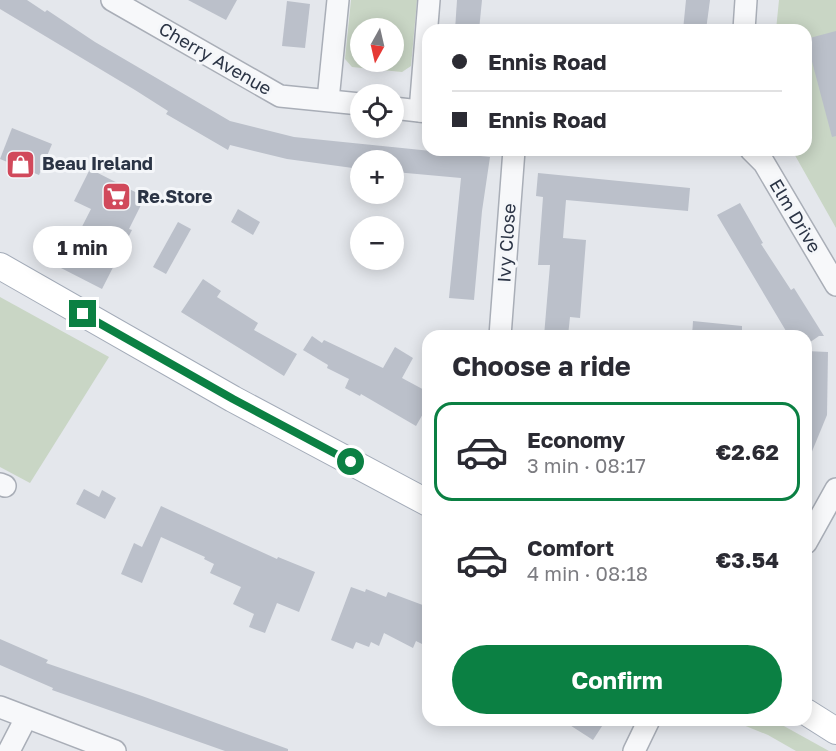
<!DOCTYPE html>
<html lang="en">
<head>
<meta charset="utf-8">
<style>
  :root { --surface:#fff; --page:#f7f7f7; --text:#2b2b33; --muted:#7c7c81; --line:#e1e1e2; --accent:#0b8043 }
  body { margin:0; font-family:"Golos Text",sans-serif; background:var(--page); color:var(--text); height:100vh; display:flex; flex-direction:column; font-size:22px; white-space:nowrap }
  * { box-sizing:border-box; margin:0 }
  p { font-size:20px; color:var(--muted) }
  .icon { flex:none; width:33px; height:33px; fill:none; stroke:currentColor; stroke-width:2; stroke-linecap:round; stroke-linejoin:round }
  .map { position:relative; flex:1; overflow:hidden }
  .drawer { position:absolute; left:422px; top:330px; width:390px; height:396px; display:flex; flex-direction:column; background:var(--surface); border-radius:18px; box-shadow:0 3px 15px #0003 }
  .drawer>* { flex:none }
  .guide { position:absolute; left:422px; top:24px; width:390px; height:132px; border-radius:18px; box-shadow:0 3px 15px #0003; display:grid; align-content:center; height:132px; padding:0 30px; background:var(--surface) }
  .needle { width:39px; rotate:188deg }
  .buttons { position:absolute; left:350px; top:18px; display:grid; gap:12px }
  .buttons a { display:grid; place-items:center; width:54px; height:54px; border-radius:50%; background:var(--surface); box-shadow:0 3px 15px #0003; font-size:30px }
  .end { position:absolute; width:27px; height:27px; margin:-14px; border:8px solid #0b8043; background:#fff; box-shadow:0 0 0 3px #fff }
  .from { border-radius:50% }
  .bubble { position:absolute; height:42px; border-radius:21px; background:var(--surface); box-shadow:0 3px 15px #0003; font-size:20px; font-weight:700; line-height:42px; text-align:center }
  .guide b { display:flex; align-items:center; gap:21px; height:57px; font-size:22px }
  .guide b+b { border-top:2px solid var(--line) }
  .guide i { width:15px; height:15px; background:var(--text) }
  ul { padding:0; list-style:none }
  li { display:flex; align-items:center; gap:18px; height:99px; margin:0 12px 9px; padding:0 18px; border:3px solid transparent; border-radius:18px }
  li div { flex:1 }
  li b { display:block; font-size:22px }
  li em { font-style:normal; font-weight:700 }
  li.current { border-color:var(--accent) }
  li>.icon { width:54px; height:54px; stroke-width:1.5 }
  h2 { padding:0 30px; font-size:27px; line-height:72px }
  .button { display:flex; gap:12px; margin-top:auto; padding:12px 30px }
  .button a { flex:1; height:69px; border-radius:36px; background:var(--accent); color:#fff; font-size:24px; font-weight:700; line-height:69px; text-align:center }
  .map>svg:first-child { display:block }
  .green { fill:#c9d6c5; fill-rule:evenodd }
  .building { fill:#bbc0ca }
  .lines { fill:none; stroke-linecap:round; stroke-linejoin:round }
  .minor-casing { stroke:#a9aeb7; stroke-width:24 }
  .major-casing { stroke:#a3abb8; stroke-width:28 }
  .minor { stroke:#f7f8fa; stroke-width:21 }
  .major { stroke:#fff; stroke-width:26 }
  .route { stroke:#0b8043; stroke-width:8 }
  .labels { text-anchor:middle; stroke-width:6; stroke-linejoin:round; paint-order:stroke }
  .street-label { font-size:18px; fill:#2b3445; stroke:#f4f6f9 }
  .poi-label { font-size:18px; font-weight:bold; fill:#2b3445; stroke:#f4f6f9; text-anchor:start }
</style>
</head>
<body>
<div class="map">
<svg width="836" height="751" viewBox="0 0 836 751">
  <rect width="100%" height="100%" fill="#e4e7ec"/>
  <g class="green">
    <path d="M351 0H417L411 66 402 72 352 67 345 59ZM393 28V62H360V28Z"/>
    <polygon points="779,0 836,0 836,228 792,150 806,150 806,30 776,30"/>
    <polygon points="0,297 109,357 30,483 0,467"/>
    <polygon points="731,720 773,720 829,751 796,751 768,735"/>
  </g>
  <g class="building">
    <polygon points="0,0 27,0 45,12 47,10 95,42 230,121 294,137 490,157 482,211 474,300 449,298 461,178 395,172 396,160 360,160 360,169 287,159 230,145 228,150 166,114 168,111 135,90 0,9"/>
    <polygon points="188,0 237,0 226,20"/>
    <polygon points="457,0 482,0 479,30 455,30"/>
    <polygon points="686,0 710,0 706,30 683,30"/>
    <polygon points="287,1 310,4 305,48 282,46"/>
    <polygon points="836,31 836,136 832,137 806,39"/>
    <polygon points="12,128 52,144 39,175 0,159"/>
    <polygon points="90,169 145,197 129,229 132,230 102,289 61,268 91,209 74,201"/>
    <polygon points="538,173 690,188 688,211 566,200 563,238 586,240 580,318 570,317 568,336 544,336 550,265 538,265 543,197 536,196"/>
    <polygon points="740,203 763,243 761,244 791,290 794,288 824,336 819,336 806,345 806,336 789,336 717,215"/>
    <polygon points="238,209 260,222 253,235 231,222"/>
    <polygon points="178,222 191,229 166,274 153,267"/>
    <polygon points="203,279 221,291 217,297 258,323 254,330 297,354 284,376 181,312"/>
    <polygon points="693,321 742,326 742,336 692,336"/>
    <polygon points="312,336 322,343 324,340 383,368 395,347 413,358 402,378 428,392 428,405 416,426 361,394 360,396 345,388 349,379 327,368 328,365 303,350"/>
    <polygon points="806,351 828,352 827,415 806,466"/>
    <polygon points="84,489 99,497 102,490 116,498 105,519 76,504"/>
    <polygon points="161,506 277,559 278,557 315,572 299,612 277,603 265,633 249,627 254,614 233,604 241,587 210,573 214,564 204,559 205,557 161,537 142,583 121,574 134,543 142,547"/>
    <polygon points="351,587 365,592 366,589 386,597 388,592 428,607 428,647 416,641 413,648 384,633 379,646 371,642 369,647 356,642 353,649 331,640"/>
    <polygon points="0,639 48,660 46,663 142,696 288,749 288,751 225,751 52,690 53,688 0,665"/>
    <polygon points="562,720 606,720 593,740"/>
  </g>
  <g class="lines">
    <defs>
      <g id="minor">
        <polyline points="112,0 280,96 360,104"/>
        <polyline points="744,30 746,0"/>
        <polyline points="328,100 338,0"/>
        <polyline points="393,108 428,112"/>
        <polyline points="420,111 429,0"/>
        <polyline points="751,150 764,163 836,285"/>
        <polyline points="500,336 514,150"/>
        <polyline points="0,484 5,486"/>
        <polyline points="806,543 836,489"/>
        <polyline points="0,707 115,751"/>
        <polyline points="9,751 26,718"/>
        <polyline points="634,751 649,720"/>
      </g>
      <g id="major">
        <polyline points="0,266 233,399 428,503"/>
        <polyline points="806,712 836,731"/>
      </g>
    </defs>
    <use href="#minor" class="minor-casing"/>
    <use href="#major" class="major-casing"/>
    <use href="#minor" class="minor"/>
    <use href="#major" class="major"/>
  </g>
  <g class="lines">
    <polyline class="route" points="83,314 233,399 351,462"/>
  </g>
  <defs>
    <symbol id="shop-square" viewBox="-11 -11 22 22"><rect x="-9" y="-9" width="18" height="18" rx="4" fill="#d1495b" stroke="#f4f6f9"/><path d="M-5-2.5h2.3a2.7 3.5 0 0 1 5.4 0H5L5.5 6h-11ZM-1.5-2.5h3a1.5 2.3 0 0 0-3 0Z" fill="#fff"/></symbol>
    <symbol id="supermarket-square" viewBox="-11 -11 22 22"><rect x="-9" y="-9" width="18" height="18" rx="4" fill="#d1495b" stroke="#f4f6f9"/><path d="M-6-5.5h2.5l.6 2H6L4.5 2H-2.5L-4.4-4H-6ZM-1.5 3.2a1.3 1.3 0 1 0 .1 0ZM3 3.2a1.3 1.3 0 1 0 .1 0Z" fill="#fff"/></symbol>
  </defs>
  <g fill-rule="evenodd">
    <use href="#shop-square" x="4" y="148" width="33" height="33"/>
    <use href="#supermarket-square" x="100" y="180" width="33" height="33"/>
  </g>
  <g class="labels">
    <g class="street-label">
      <text transform="translate(215 59) rotate(30)" y="6">Cherry Avenue</text>
      <text transform="translate(795 216) rotate(59)" y="6">Elm Drive</text>
      <text transform="translate(507 243) rotate(-86)" y="6">Ivy Close</text>
    </g>
    <g class="poi-label">
      <text x="42" y="170">Beau Ireland</text>
      <text x="137" y="203">Re.Store</text>
    </g>
  </g>
</svg>
<div class="buttons">
<a><svg class="needle" viewBox="-14 -14 28 28"><path d="M0-13l5 13h-10z" fill="#e53935"/><path d="M0 13l5-13h-10z" fill="#7c7c81"/></svg></a>
<a><svg class="icon" aria-label="locate" viewBox="0 0 24 24"><circle cx="12" cy="12" r="6"/><path d="M12 2v4M12 18v4M2 12h4M18 12h4"/></svg></a>
<a>+</a>
<a>−</a>
</div>
<i class="end from" style="left:351px;top:462px"></i>
<i class="end" style="left:83px;top:314px"></i>
<div class="bubble" style="left:33px;top:226px;width:99px">1 min</div>
<div class="guide">
<b><i class="from"></i>Ennis Road</b>
<b><i></i>Ennis Road</b>
</div>
<section class="drawer">
<h2>Choose a ride</h2>
<ul>
<li class="current"><svg class="icon" aria-label="car" viewBox="0 0 24 24"><path d="M5 17H2v-5l4-1 3-4h7l3 4 3 1v5h-3M9 17h6M6 11h13"/><circle cx="7" cy="17" r="2"/><circle cx="17" cy="17" r="2"/></svg><div><b>Economy</b><p>3 min · 08:17</p></div><em>€2.62</em></li>
<li><svg class="icon" aria-label="car" viewBox="0 0 24 24"><path d="M5 17H2v-5l4-1 3-4h7l3 4 3 1v5h-3M9 17h6M6 11h13"/><circle cx="7" cy="17" r="2"/><circle cx="17" cy="17" r="2"/></svg><div><b>Comfort</b><p>4 min · 08:18</p></div><em>€3.54</em></li>
</ul>
<div class="button"><a>Confirm</a></div>
</section>
</div>
</body>
</html>
